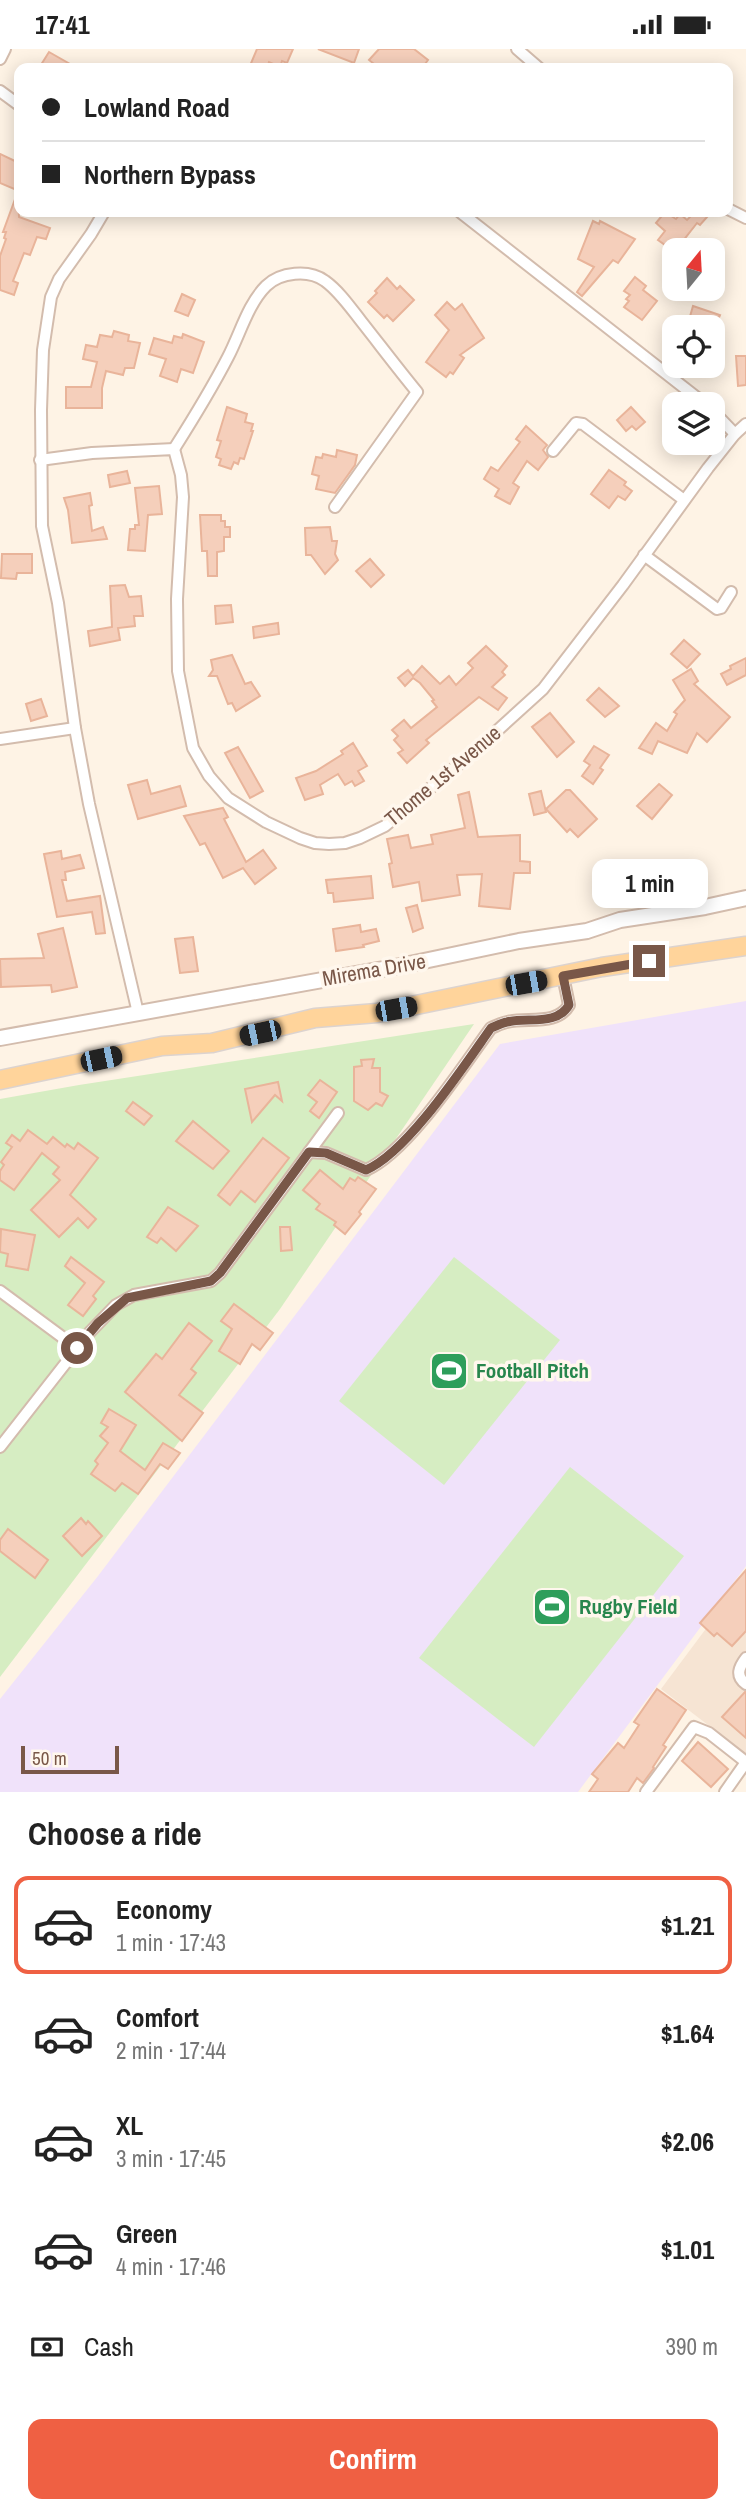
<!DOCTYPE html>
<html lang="en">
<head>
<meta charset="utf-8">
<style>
  :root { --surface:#fff; --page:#f6f6f6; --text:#222; --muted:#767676; --line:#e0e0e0; --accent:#ef6043 }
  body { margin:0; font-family:"Archivo Narrow",sans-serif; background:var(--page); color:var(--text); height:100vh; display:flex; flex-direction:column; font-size:26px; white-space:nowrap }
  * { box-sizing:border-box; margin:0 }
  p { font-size:23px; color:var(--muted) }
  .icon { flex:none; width:38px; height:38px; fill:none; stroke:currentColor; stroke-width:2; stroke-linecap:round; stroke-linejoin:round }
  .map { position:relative; height:1743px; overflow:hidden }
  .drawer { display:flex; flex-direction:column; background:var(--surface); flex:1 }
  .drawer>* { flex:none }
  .guide { position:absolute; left:14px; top:14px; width:719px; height:154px; border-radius:14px; box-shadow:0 4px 18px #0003; display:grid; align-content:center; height:154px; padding:0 28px; background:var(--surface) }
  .needle { width:46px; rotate:18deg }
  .fabs { position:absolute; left:662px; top:189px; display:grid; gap:14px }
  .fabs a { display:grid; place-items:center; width:63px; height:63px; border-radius:14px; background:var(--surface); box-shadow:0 4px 18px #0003; font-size:35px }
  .scale { position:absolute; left:21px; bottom:18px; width:98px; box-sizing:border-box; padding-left:7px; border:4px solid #795748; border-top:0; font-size:19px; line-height:24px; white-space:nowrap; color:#795748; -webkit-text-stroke:5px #fff7ed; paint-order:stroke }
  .end { position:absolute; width:32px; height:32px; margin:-16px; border:9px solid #795748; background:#fff; box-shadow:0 0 0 4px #fff }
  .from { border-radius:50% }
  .bubble { position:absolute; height:49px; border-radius:14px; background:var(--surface); box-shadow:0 4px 18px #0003; font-size:23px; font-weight:800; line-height:49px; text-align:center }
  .car { position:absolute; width:21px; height:42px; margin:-21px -10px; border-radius:9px; box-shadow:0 0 5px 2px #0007; background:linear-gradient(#222 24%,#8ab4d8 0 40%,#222 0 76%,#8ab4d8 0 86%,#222 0) }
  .guide b { display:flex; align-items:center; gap:24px; height:66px; font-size:26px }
  .guide b+b { border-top:2px solid var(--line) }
  .guide i { width:18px; height:18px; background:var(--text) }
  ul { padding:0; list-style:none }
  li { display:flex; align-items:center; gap:21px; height:98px; margin:0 14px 10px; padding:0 14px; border:4px solid transparent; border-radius:14px }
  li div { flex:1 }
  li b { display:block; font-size:26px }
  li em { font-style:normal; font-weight:800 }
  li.on { border-color:var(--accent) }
  li>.icon { width:63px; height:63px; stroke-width:1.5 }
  h2 { padding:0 28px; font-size:32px; line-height:84px }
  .pay { display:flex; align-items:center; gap:18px; height:77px; padding:0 28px; font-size:26px }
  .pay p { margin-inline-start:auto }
  .button { display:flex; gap:14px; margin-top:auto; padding:14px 28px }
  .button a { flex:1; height:80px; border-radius:14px; background:var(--accent); color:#fff; font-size:28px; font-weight:800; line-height:80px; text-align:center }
  .status { display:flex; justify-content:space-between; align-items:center; height:49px; padding:0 35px; background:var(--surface); direction:ltr }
  .status svg { height:19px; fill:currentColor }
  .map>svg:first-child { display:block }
  .residential { fill:#f6e4d3 }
  .education { fill:#f0e2fa }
  .green { fill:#d6edc2 }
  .building { fill:#f5cfbb; stroke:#e9b49a; stroke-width:2 }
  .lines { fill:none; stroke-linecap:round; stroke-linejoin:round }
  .minor-casing { stroke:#d3bcad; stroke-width:14 }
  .tertiary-casing { stroke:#d3bcad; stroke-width:18 }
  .primary-casing { stroke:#dcd3cf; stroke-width:21 }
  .minor { stroke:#fff; stroke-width:10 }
  .tertiary { stroke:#fff; stroke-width:14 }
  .primary { stroke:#ffd49b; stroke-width:18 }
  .route { stroke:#795748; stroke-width:9 }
  .labels { text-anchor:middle; stroke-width:7; stroke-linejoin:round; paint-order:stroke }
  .street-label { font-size:21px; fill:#795748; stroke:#fff7ed }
  .leisure-label { font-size:21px; font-weight:bold; fill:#27864d; stroke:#fff7ed; text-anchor:start }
</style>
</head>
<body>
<div class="status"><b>17:41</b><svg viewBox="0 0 49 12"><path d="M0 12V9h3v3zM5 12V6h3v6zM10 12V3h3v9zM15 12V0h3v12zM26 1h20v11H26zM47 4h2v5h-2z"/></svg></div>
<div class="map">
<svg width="746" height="1743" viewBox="0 0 746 1743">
  <rect width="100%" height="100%" fill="#fef3e5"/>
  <polygon class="residential" points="746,1526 746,1705 661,1640"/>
  <polygon class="education" points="746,952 746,1517 578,1743 0,1743 0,1650 98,1527 500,995"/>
  <g class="green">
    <polygon points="474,975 280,1260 0,1628 0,1050 79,1036"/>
    <polygon points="454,1208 560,1291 444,1436 339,1352"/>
    <polygon points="570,1418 684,1507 534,1698 419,1609"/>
  </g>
  <g class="building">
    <polygon points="257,0 293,0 287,14 282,12 280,18 269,13 267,19 249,19"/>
    <polygon points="318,0 359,0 354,14"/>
    <polygon points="379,0 414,0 428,11 422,19 379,19 369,11"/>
    <polygon points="49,3 77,19 39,19"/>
    <polygon points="0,105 19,114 19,142 0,134"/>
    <polygon points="18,142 19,168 50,179 46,190 37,188 30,206 24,204 13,232 18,234 14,246 0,241 0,207 6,190 4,189 6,183 3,183"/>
    <polygon points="665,163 676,170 680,165 687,171 690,168 683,163 705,163 704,165 707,168 700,176 697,174 683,192 686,195 681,201 672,201 658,191 665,182 656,174"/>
    <polygon points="593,172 599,175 600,172 635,190 618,214 613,211 582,247 577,243 594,218 578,210"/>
    <polygon points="635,228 646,237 643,241 657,252 642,271 624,258 629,252 626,250 630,246 624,242"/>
    <polygon points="387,229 397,240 400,237 414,251 393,272 387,266 384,269 368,253 377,244 375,242"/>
    <polygon points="182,245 195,251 188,267 175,262"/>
    <polygon points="447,253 455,261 462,255 484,289 460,306 464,309 453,325 450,323 446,328 426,313 449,281 435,266"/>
    <polygon points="693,257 720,266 715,278 691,278 693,272 689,271"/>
    <polygon points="114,282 129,286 128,292 140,294 134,319 125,319 123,326 106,322 102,339 102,359 66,359 66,338 91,338 97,313 83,310 86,296 97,298 100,286 112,288"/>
    <polygon points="183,285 204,293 193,324 181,320 177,333 160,327 166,310 149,305 154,289 172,294 174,287 182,289"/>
    <polygon points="736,307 746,307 746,336 738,337"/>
    <polygon points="227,358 247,365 245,373 253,375 251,382 253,382 244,410 240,409 238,415 234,413 231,420 219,416 221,410 216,408 221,392 217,391"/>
    <polygon points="631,358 645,373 636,381 632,377 626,382 617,371"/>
    <polygon points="526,377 547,396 543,401 548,408 538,421 527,412 513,434 519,438 510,455 495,447 499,440 484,430 491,418 498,422 520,393 516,390"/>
    <polygon points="337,401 357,406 355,416 335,444 316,440 319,427 312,425 316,408 322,409 323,405 336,408"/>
    <polygon points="609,421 626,433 624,436 632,442 625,451 618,447 609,459 591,445"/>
    <polygon points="127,422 130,434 110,438 108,426"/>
    <polygon points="159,437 162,465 148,466 145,502 128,501 130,480 135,480 135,476 139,476 135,439"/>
    <polygon points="90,444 92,456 89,457 92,482 103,478 107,490 72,494 68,461 64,449"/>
    <polygon points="200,466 221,466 221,472 225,472 225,478 230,478 230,488 224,488 224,502 217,503 217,527 208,527 207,502 202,502"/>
    <polygon points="330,478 332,492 337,492 335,505 338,511 325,525 311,506 306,506 305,479"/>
    <polygon points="2,505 32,505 32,524 17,524 16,530 1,529"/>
    <polygon points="370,510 384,526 371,538 356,522"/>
    <polygon points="125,536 129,548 141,547 143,567 134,567 135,577 118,579 120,591 90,597 88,582 112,578 110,537"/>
    <polygon points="231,556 233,573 216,575 215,557"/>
    <polygon points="278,574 279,585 254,589 253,578"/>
    <polygon points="684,591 700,605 687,619 671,605"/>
    <polygon points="486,597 507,617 502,623 505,626 492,638 507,649 498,661 479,648 426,691 429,694 407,714 398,704 403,701 394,691 398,687 392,681 404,671 411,679 437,658 432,652 434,651 420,634 413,629 405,637 398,629 408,621 413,627 422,617 440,635 449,627 456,636 473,619 468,614"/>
    <polygon points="232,606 245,635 251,633 260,647 236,662 232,654 228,655 217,627 209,627 213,621 211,611"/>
    <polygon points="746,609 746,626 727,636 721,625 731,620 730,617"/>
    <polygon points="691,620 698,632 694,635 730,668 707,693 697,684 687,704 658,692 652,705 639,699 656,674 667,682 677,665 674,663 685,651 673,631"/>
    <polygon points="599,639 619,657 605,668 587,651"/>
    <polygon points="41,650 47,667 31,672 26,655"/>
    <polygon points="550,664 574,693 557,708 532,678"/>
    <polygon points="353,694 367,717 358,722 364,732 355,737 352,732 345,736 338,725 320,736 323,745 305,751 296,729 316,722 343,705 341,702"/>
    <polygon points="594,697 609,706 600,719 603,721 593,735 582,727 590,716 584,712"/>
    <polygon points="238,698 263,742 250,749 225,704"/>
    <polygon points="147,731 151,745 180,737 186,757 138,770 128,736"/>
    <polygon points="659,735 672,746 652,770 637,757"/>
    <polygon points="566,741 570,741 597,770 578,788 570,780 567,783 546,760"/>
    <polygon points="541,742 546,763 534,766 529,745"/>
    <polygon points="469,743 478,788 520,786 520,812 530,813 530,824 514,824 510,860 479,857 482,825 457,826 460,846 422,852 419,833 393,838 389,815 392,814 387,790 408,786 411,799 433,795 431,786 465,779 458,746"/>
    <polygon points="223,759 228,768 224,770 246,813 263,801 276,819 255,835 243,819 223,829 205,794 200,796 184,767"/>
    <polygon points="61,802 62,810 80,806 84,819 65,823 66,831 62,831 67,852 100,847 105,884 96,885 92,863 57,868 44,805"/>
    <polygon points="371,827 373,849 334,853 333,844 328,844 326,831"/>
    <polygon points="417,856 423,879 413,883 406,859"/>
    <polygon points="360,876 361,883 376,880 379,892 363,896 364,898 336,902 333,880"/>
    <polygon points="63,879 77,938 52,943 51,936 1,938 0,910 44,909 38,885"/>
    <polygon points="193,888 198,922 180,924 175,890"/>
    <polygon points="374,1010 372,1019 380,1019 380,1043 388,1047 382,1057 376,1054 368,1061 354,1052 354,1018 362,1017 361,1011"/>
    <polygon points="320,1031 337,1043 319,1069 310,1062 317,1053 308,1046"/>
    <polygon points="278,1033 282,1052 275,1046 252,1073 245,1040"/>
    <polygon points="133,1053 152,1067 144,1076 126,1062"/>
    <polygon points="193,1072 229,1102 213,1120 176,1092"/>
    <polygon points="28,1081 47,1095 53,1088 65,1098 67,1095 74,1100 78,1094 98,1109 70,1146 96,1170 88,1179 78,1169 59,1188 31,1161 60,1131 53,1125 59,1118 42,1104 14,1141 0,1131 0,1122 4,1116 1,1113 12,1098 6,1094 12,1086 20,1092"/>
    <polygon points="263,1089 289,1109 255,1153 241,1142 230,1156 218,1146"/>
    <polygon points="320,1121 343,1140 350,1129 355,1132 358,1128 376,1140 359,1163 361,1165 345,1185 334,1176 336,1173 316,1160 320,1155 303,1141"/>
    <polygon points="168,1158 198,1177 176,1202 161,1189 157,1194 147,1188"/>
    <polygon points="280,1178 290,1178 292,1201 281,1202"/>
    <polygon points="1,1180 35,1186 28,1221 6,1217 8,1205 0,1203"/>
    <polygon points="71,1208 104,1233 93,1247 96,1250 83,1267 68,1256 85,1234 65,1217"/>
    <polygon points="234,1255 273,1284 260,1301 252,1295 240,1315 219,1302 232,1280 221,1272"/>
    <polygon points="189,1274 212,1292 191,1320 196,1324 179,1346 203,1364 182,1392 125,1343 156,1305 162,1310"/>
    <polygon points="109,1360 136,1376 120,1402 145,1421 163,1394 180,1404 168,1420 160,1415 138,1445 122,1434 115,1442 91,1425 98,1415 95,1412 108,1394 100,1387 108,1378 101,1374"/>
    <polygon points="81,1469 86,1475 88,1472 102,1487 82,1507 63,1487"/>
    <polygon points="8,1480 48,1511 35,1529 0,1502 0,1491"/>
    <polygon points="746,1521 746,1582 732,1597 717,1584 714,1587 700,1574"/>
    <polygon points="657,1640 686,1661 663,1696 666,1698 653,1718 654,1719 643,1734 637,1729 628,1743 589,1743 598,1730 592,1725 618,1694 624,1699 639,1676 634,1673"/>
    <polygon points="745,1643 746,1643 746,1689 722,1668"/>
    <polygon points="698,1693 728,1720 711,1738 682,1712"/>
  </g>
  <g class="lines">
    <defs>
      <g id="minor">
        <polyline points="517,0 539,19"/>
        <polyline points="0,10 5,0"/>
        <polyline points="0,42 19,56"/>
        <polyline points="728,160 746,169"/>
        <polyline points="104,163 91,185 59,230 51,248 43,301 41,361 42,477 58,554 75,679 89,755 138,964"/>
        <polyline points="460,163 705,355"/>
        <polyline points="712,361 735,385"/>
        <path d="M174 400C193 370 212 339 228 308 240 285 248 255 266 237 280 223 309 220 325 232 339 242 350 258 361 272 380 296 398 320 417 343L335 458"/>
        <polyline points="553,402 576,374 583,375 684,451"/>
        <polyline points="40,411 92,404 174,400 181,426 183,448 177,550 178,622 193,699 209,727 228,749 266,773 300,789 315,794 329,795 345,794 360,789 385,777 477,700 543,640 623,536 708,419 735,385 746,375"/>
        <polyline points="644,506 717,560 721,559 731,543"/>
        <polyline points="0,690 75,679"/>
        <path d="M309 1103 326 1104 366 1121C408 1103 463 1017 491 979 496 977 502 974 507 973 528 968 557 977 569 956L563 927"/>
        <polyline points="0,1242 77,1299"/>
        <polyline points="0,1398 90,1283 116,1256 134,1246 211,1232 220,1224 338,1064"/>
        <path d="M746 1609C739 1618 735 1627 746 1635"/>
        <polyline points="646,1743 694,1678 709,1684 746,1713"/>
        <polyline points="725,1743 746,1713"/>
      </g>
      <polyline id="tertiary" points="0,989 400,917 519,892 587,882 620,871 705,858 746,849"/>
      <polyline id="primary" points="0,1031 162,997 212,994 315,969 377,964 602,918 746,897"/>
    </defs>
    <use href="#minor" class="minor-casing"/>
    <use href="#tertiary" class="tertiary-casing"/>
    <use href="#primary" class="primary-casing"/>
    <use href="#minor" class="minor"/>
    <use href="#tertiary" class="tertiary"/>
    <use href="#primary" class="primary"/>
  </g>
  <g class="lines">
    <path class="route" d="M77 1299 98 1274 127 1249 211 1232 220 1224 309 1103 326 1104 366 1121C407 1104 464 1017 491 979 496 977 502 974 507 973 528 968 557 977 569 956L563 927 649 912"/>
  </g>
  <defs>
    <symbol id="stadium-square" viewBox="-11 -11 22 22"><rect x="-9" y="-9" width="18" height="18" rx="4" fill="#2e9e5b" stroke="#fff7ed"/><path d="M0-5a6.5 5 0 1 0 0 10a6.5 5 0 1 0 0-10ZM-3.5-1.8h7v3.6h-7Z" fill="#fff"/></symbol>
  </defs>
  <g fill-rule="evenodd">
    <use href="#stadium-square" x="427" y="1300" width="44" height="44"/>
    <use href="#stadium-square" x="530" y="1536" width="44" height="44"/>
  </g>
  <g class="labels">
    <g class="street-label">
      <text transform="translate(443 727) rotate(-40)" y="7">Thome 1st Avenue</text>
      <text transform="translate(374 921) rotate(-10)" y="7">Mirema Drive</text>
    </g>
    <g class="leisure-label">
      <text x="476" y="1329">Football Pitch</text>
      <text x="579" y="1565">Rugby Field</text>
    </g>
  </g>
</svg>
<div class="fabs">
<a><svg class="needle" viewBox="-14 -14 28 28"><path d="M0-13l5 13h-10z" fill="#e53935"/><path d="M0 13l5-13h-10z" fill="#767676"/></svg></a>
<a><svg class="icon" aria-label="locate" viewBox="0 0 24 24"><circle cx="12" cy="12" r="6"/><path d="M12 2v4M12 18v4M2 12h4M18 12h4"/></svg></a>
<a><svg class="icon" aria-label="layers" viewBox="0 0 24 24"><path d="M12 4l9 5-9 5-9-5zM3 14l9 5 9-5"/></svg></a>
</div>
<div class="scale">50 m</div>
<i class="end from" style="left:77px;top:1299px"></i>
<i class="end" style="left:649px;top:912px"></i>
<div class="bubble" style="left:592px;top:810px;width:116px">1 min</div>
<i class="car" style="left:526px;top:934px;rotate:80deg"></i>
<i class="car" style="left:396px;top:960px;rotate:80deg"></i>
<i class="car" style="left:260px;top:984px;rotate:258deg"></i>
<i class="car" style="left:101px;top:1010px;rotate:78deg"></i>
<div class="guide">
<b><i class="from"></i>Lowland Road</b>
<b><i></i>Northern Bypass</b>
</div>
</div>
<section class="drawer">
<h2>Choose a ride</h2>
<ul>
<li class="on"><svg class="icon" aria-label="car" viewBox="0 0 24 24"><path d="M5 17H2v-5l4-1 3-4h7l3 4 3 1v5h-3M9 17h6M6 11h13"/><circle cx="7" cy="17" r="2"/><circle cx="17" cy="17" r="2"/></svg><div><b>Economy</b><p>1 min · 17:43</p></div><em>$1.21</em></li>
<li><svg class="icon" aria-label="car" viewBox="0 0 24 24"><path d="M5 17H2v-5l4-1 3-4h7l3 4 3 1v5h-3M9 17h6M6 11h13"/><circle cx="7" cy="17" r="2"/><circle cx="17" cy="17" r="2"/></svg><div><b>Comfort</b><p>2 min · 17:44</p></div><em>$1.64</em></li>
<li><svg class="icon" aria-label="car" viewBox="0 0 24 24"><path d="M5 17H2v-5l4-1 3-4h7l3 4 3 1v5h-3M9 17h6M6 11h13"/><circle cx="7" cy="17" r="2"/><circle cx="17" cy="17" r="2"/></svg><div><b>XL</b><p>3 min · 17:45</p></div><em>$2.06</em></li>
<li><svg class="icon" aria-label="car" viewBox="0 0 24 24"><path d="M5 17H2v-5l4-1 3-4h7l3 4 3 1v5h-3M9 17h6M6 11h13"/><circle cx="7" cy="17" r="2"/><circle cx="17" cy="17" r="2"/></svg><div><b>Green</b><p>4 min · 17:46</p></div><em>$1.01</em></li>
</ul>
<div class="pay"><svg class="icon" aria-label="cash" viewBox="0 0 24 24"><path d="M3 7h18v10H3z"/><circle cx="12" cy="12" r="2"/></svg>Cash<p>390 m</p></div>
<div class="button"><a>Confirm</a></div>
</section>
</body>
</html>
